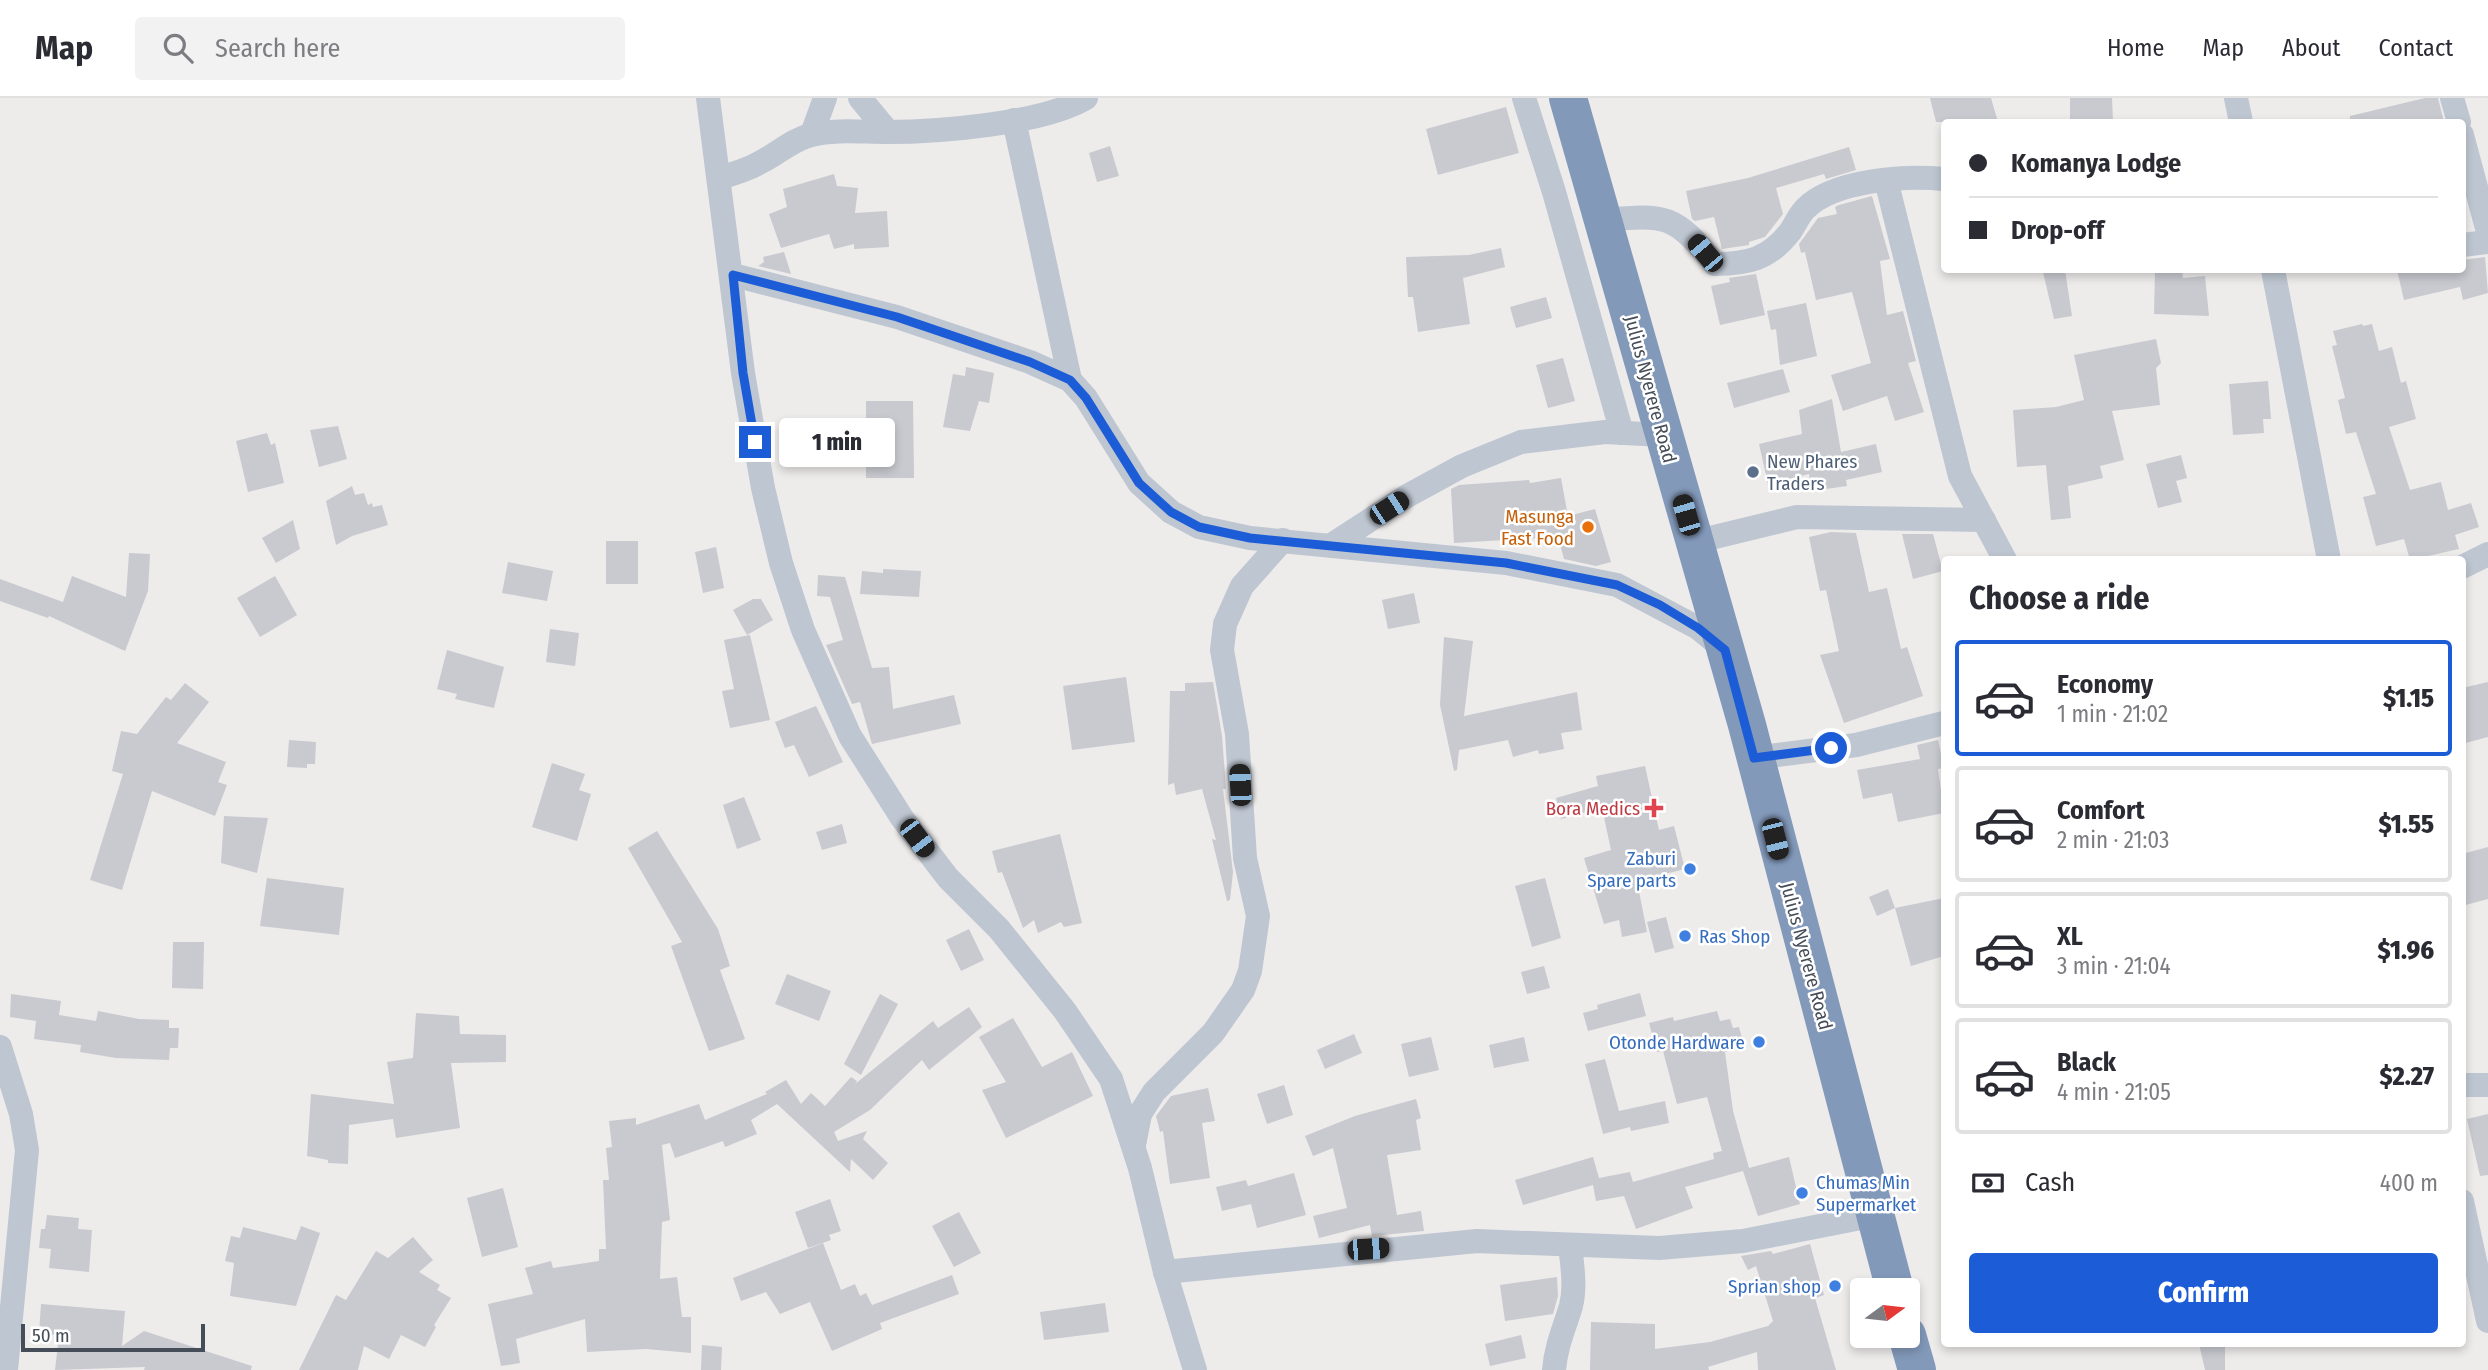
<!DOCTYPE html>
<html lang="en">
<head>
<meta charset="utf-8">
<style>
  :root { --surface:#fff; --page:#f2f2f3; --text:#2b2b33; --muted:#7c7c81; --line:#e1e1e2; --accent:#1c5dd7 }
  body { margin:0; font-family:"Fira Sans Condensed",sans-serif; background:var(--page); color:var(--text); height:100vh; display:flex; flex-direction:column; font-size:26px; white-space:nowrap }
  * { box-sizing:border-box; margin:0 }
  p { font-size:23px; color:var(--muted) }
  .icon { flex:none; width:38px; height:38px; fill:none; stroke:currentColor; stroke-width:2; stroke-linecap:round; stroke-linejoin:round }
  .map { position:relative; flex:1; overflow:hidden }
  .side { position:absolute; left:1941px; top:458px; width:525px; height:791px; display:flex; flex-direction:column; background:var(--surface); border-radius:7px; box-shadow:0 4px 10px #0003 }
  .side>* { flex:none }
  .guide { position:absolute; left:1941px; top:21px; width:525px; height:154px; border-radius:7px; box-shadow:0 4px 10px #0003; display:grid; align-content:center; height:154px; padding:0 28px; background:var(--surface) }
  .needle { width:46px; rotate:75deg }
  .tools { position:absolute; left:1850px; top:1180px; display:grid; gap:14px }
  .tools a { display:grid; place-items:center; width:70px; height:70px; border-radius:7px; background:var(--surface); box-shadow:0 4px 10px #0003; font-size:35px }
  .scale { position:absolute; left:21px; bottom:18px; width:184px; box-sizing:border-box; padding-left:7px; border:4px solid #444d58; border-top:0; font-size:19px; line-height:24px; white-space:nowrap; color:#444d58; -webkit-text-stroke:5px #fff; paint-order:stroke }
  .end { position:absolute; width:32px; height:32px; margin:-16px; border:9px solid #1c5dd7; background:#fff; box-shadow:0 0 0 4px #fff }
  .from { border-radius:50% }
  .bubble { position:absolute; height:49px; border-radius:7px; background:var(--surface); box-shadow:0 4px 10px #0003; font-size:23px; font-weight:800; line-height:49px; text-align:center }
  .car { position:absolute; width:21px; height:42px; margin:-21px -10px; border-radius:9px; box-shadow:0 0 5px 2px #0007; background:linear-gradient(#222 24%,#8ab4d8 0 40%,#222 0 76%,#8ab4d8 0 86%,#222 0) }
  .guide b { display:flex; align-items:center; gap:24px; height:66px; font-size:26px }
  .guide b+b { border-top:2px solid var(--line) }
  .guide i { width:18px; height:18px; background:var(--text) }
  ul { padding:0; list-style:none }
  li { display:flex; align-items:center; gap:21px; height:116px; margin:0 14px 10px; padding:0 14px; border:4px solid var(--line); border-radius:7px }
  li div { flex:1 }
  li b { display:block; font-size:26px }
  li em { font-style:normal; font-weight:800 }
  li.selected { border-color:var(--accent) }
  li>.icon { width:63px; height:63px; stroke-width:1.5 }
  h2 { padding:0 28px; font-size:32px; line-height:84px }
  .pay { display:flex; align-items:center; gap:18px; height:77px; padding:0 28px; font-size:26px }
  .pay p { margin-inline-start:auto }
  .action { display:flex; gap:14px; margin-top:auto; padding:14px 28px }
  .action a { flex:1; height:80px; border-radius:7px; background:var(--accent); color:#fff; font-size:28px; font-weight:800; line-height:80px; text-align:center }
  header { display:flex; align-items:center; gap:42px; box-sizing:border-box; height:98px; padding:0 35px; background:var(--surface); border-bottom:2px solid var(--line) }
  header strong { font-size:33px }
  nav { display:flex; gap:38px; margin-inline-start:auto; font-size:24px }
  .search { width:490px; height:63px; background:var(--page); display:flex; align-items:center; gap:18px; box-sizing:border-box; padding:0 24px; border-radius:7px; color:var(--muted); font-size:26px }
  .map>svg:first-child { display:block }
  .building { fill:#c8cad0 }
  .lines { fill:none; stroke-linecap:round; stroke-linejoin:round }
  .street { stroke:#bec6d1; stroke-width:24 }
  .highway { stroke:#8399ba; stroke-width:38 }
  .route { stroke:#1c5dd7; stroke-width:9 }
  .service-dot { fill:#5c6f8a; stroke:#fff; stroke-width:2.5 }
  .food-dot { fill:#e8710a; stroke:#fff; stroke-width:2.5 }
  .health-dot { fill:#e0444e; stroke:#fff; stroke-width:2.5 }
  .shop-dot { fill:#3f7fe0; stroke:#fff; stroke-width:2.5 }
  .labels { text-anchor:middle; stroke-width:5; stroke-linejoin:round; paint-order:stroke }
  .street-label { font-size:19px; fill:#444d58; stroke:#fff }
  .service-label { font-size:19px; fill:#4e5e75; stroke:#fff; text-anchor:start }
  .food-label { font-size:19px; fill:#c56008; stroke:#fff; text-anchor:end }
  .health-label { font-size:19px; fill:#be3a42; stroke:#fff; text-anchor:end }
  .shop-label { font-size:19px; fill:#366cbe; stroke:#fff; text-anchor:end }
</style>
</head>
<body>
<header>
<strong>Map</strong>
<div class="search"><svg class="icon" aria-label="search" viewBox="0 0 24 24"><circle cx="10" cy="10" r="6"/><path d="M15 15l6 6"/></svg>Search here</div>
<nav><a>Home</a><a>Map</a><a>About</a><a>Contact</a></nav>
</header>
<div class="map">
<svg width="2488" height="1272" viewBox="0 0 2488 1272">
  <rect width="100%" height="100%" fill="#eeebeb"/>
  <g class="building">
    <polygon points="1930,0 1991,0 1998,24 1936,24"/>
    <polygon points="2070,0 2112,0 2113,24 2070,24"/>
    <polygon points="2425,0 2438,0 2444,24 2350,24 2350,18"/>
    <polygon points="1506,9 1519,55 1438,77 1426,31"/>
    <polygon points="1110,48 1119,78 1097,84 1089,55"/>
    <polygon points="1849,49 1856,72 1826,81 1824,76 1776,90 1783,116 1765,139 1749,144 1749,147 1722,151 1714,119 1695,123 1692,121 1686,93 1748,80"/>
    <polygon points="834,76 837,88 858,90 855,115 887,113 889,149 854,151 854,146 834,151 829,136 781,150 769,116 787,109 783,91"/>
    <polygon points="1872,98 1890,161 1880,163 1887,217 1903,213 1916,263 1908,265 1924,314 1895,323 1887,298 1843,313 1831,277 1871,265 1852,194 1816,202 1805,154 1801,155 1799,146 1818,120 1837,116 1835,109 1839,107"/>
    <polygon points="1501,150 1505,169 1463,180 1470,226 1418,234 1413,199 1408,199 1406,159 1469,157"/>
    <polygon points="784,154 791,176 758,168 764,164 763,159"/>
    <polygon points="2485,159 2488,195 2463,202 2460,189 2404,202 2397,172 2462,172 2462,162"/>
    <polygon points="2054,172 2065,172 2072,218 2054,221 2043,174"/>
    <polygon points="2155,172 2182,172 2183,180 2205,178 2209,218 2154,216"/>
    <polygon points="1756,176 1765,217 1720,227 1711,188 1730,184 1729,180"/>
    <polygon points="1546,199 1552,220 1516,230 1510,209"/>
    <polygon points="1806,205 1817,258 1780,267 1776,231 1771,232 1767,213"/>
    <polygon points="2362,226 2363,228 2372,226 2379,253 2392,249 2401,285 2406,283 2416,321 2389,329 2410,392 2441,384 2448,412 2471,405 2479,429 2455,437 2459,451 2410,462 2404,441 2376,448 2363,399 2376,396 2356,334 2346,336 2338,302 2345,300 2332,248 2337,247 2333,233"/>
    <polygon points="2156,241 2161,265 2156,270 2160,307 2112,313 2124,362 2100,368 2103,380 2068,388 2071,420 2051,422 2046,367 2017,369 2013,312 2056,309 2084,302 2074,257"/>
    <polygon points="1563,260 1575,303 1548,310 1536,267"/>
    <polygon points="966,269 994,275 989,305 979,303 970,333 943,329 953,276 965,278"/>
    <polygon points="1783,271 1790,294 1734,310 1727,285"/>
    <polygon points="2268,283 2271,321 2263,321 2264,335 2233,337 2229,286"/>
    <polygon points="1832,301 1841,354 1876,346 1882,374 1846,382 1847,388 1812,393 1809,376 1768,386 1759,346 1802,336 1799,312"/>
    <polygon points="866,303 913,303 914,380 866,380"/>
    <polygon points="338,328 347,361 319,369 310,332"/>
    <polygon points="267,335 271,347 275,345 284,385 248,394 236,343"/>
    <polygon points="2181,357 2187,380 2176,383 2182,404 2158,410 2146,366"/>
    <polygon points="1561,380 1568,418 1595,411 1611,464 1596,468 1564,461 1558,439 1454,445 1451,391 1459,387 1529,382 1530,385"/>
    <polygon points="352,388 355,397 364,395 368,407 372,405 373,409 382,407 388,427 352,438 336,447 326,403"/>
    <polygon points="293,422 300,451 276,465 262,440"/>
    <polygon points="1831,434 1856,435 1869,494 1887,490 1901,551 1907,549 1923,598 1844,625 1820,557 1839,553 1826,492 1820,493 1809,439"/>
    <polygon points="1902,436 1933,436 1943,473 1913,481"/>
    <rect x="606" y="443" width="32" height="43"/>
    <polygon points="716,449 724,490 703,495 695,454"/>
    <polygon points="129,455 150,456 148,493 125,553 49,518 48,520 0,503 0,481 63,504 72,478 126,499"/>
    <polygon points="508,464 553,473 547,503 502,495"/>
    <polygon points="883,471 921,473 919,499 860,496 862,473 883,475"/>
    <polygon points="818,477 845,479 872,570 889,569 893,611 954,597 961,626 872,646 860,604 852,606 826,547 843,542 830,499 817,498"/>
    <polygon points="275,478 297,517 260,539 237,500"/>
    <polygon points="1414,495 1420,525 1388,531 1382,502"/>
    <polygon points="753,501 761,501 773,522 747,537 733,512"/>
    <polygon points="550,531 579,535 575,568 546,564"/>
    <polygon points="750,537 770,622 730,630 722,593 734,591 724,542"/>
    <polygon points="1444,539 1473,543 1464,618 1577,594 1582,632 1561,635 1564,651 1539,656 1538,652 1513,659 1508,642 1459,652 1457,672 1454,673 1440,607"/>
    <polygon points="447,552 504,569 494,610 455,601 457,596 437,591"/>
    <polygon points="1126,579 1135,644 1072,652 1063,588"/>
    <polygon points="1213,584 1222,638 1226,691 1223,691 1233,774 1230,802 1227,803 1212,741 1216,742 1202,691 1176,697 1174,685 1168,687 1170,593 1185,593 1185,585"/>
    <polygon points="2488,584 2488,639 2462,646 2462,590"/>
    <polygon points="185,585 209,604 177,645 226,664 218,684 227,687 215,718 152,693 122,792 90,782 123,676 112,673 121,633 137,636 166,599 171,602"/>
    <polygon points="816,608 843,664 809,679 794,647 785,650 775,624"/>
    <polygon points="289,642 316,644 315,666 307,666 307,670 287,669"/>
    <polygon points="1938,642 1944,670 1938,671 1944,715 1898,724 1892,695 1863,701 1857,672 1920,661 1917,647"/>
    <polygon points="552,665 585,676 579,692 591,696 577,743 532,729"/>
    <polygon points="1645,668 1659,732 1674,728 1685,771 1637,783 1647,834 1622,839 1619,822 1604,826 1584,760 1611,752 1602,710 1561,721 1556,700 1598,688 1596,678"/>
    <polygon points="744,699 761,742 737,751 723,707"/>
    <polygon points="224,718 268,720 257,775 221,765"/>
    <polygon points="842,726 847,745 822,752 816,734"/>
    <polygon points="657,733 718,831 730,868 720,872 745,941 709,953 671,848 682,844 628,750"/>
    <polygon points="1060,736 1082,825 1064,829 1061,824 1038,835 1034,822 1023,830 1002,774 998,775 992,753"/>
    <polygon points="2488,749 2488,801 2462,808 2462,756"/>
    <polygon points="267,780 344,790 339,837 260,828"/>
    <polygon points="1545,780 1561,840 1532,849 1515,788"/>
    <polygon points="1888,791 1895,810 1944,800 1944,858 1911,868 1895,810 1877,818 1869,799"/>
    <polygon points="1666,819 1674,850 1655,855 1647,824"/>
    <polygon points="969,831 984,862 961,873 946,842"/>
    <polygon points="173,844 204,844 203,891 172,890"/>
    <polygon points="1544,868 1550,890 1527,896 1521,874"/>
    <polygon points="787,876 831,893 819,923 775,906"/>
    <polygon points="1640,895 1646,918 1588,933 1583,915 1598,911 1597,907"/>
    <polygon points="11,896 61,903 59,917 96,923 98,913 139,921 169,922 169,930 179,930 178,950 170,950 169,962 116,960 80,954 81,947 34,941 36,923 10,919"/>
    <polygon points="880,896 898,906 861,977 844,966"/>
    <polygon points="969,909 982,929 929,972 922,962 870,1012 834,1034 838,1043 867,1033 863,1041 888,1065 873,1082 851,1061 850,1074 777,1006 751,1022 757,1036 725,1049 723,1043 675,1060 670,1045 662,1047 670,1122 662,1124 660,1181 677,1179 682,1219 691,1219 691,1255 646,1251 587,1254 585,1221 516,1241 520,1265 501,1268 488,1206 533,1196 525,1170 551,1163 553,1170 599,1163 599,1151 606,1151 603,1082 609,1082 606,1050 612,1049 609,1023 636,1020 636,1027 699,1006 705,1022 767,996 765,994 786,982 801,1006 811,995 825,1008 851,979 857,983 855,986 933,923 938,930"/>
    <polygon points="1717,913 1720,923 1730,921 1733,930 1739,929 1744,948 1725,954 1733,1013 1749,1070 1789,1059 1800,1106 1758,1118 1743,1073 1685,1089 1693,1110 1636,1131 1624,1098 1596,1103 1593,1087 1523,1107 1515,1082 1593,1059 1599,1080 1630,1074 1633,1084 1714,1061 1713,1055 1722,1053 1707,999 1677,1006 1663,953 1657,954 1649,925 1673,919 1674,923"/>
    <polygon points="416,915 459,918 460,936 506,937 506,964 451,965 460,1030 396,1040 393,1021 349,1027 348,1066 328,1065 328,1062 307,1058 311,996 394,1006 387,964 413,960"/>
    <polygon points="1013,920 1042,969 1072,954 1093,998 1006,1040 982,992 1006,984 979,939"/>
    <polygon points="1354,936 1362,955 1325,971 1317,952"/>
    <polygon points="1431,939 1439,972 1409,979 1401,946"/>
    <polygon points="1524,939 1529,963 1494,970 1489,947"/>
    <polygon points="1605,961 1619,1013 1665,1003 1669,1025 1631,1033 1630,1029 1603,1036 1585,966"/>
    <polygon points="1284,987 1293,1017 1267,1026 1257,996"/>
    <polygon points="1208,990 1215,1023 1202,1025 1210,1080 1170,1086 1163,1033 1160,1034 1156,1018 1171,998"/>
    <polygon points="1416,1001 1421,1020 1416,1022 1421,1052 1387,1057 1397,1117 1421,1113 1424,1133 1372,1138 1370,1127 1319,1140 1313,1118 1347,1110 1333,1050 1313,1058 1305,1038 1355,1018"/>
    <polygon points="2488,1016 2488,1077 2480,1078 2467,1021"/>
    <polygon points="1294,1075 1306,1117 1257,1130 1251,1106 1222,1113 1216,1089 1246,1082 1248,1088"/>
    <polygon points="503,1090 518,1149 482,1159 467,1100"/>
    <polygon points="830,1101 841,1133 829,1137 831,1142 808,1150 795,1114"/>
    <polygon points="959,1114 981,1155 954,1169 932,1128"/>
    <polygon points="47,1117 79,1120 78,1131 92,1132 89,1174 49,1170 51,1151 39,1150 41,1131 45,1131"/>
    <polygon points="301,1128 320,1135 296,1208 230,1198 234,1165 225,1163 231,1138 240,1140 243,1129 296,1142"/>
    <polygon points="413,1139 433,1162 419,1174 440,1187 437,1192 451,1200 434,1227 436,1229 425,1249 401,1237 389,1261 364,1248 358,1272 299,1272 336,1197 346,1202 376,1153 388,1160"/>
    <polygon points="823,1145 841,1192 855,1186 860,1198 866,1195 872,1207 952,1177 959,1196 880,1225 882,1231 832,1253 810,1204 780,1216 766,1194 741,1203 733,1180"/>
    <polygon points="1810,1146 1824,1197 1815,1200 1836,1272 1758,1272 1757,1254 1708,1269 1709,1272 1590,1272 1591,1224 1655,1226 1655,1251 1710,1244 1768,1228 1773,1223 1756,1168 1748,1172 1741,1158 1771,1153 1773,1156"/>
    <polygon points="1557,1179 1558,1198 1553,1216 1505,1223 1500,1187"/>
    <polygon points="1105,1205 1109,1234 1044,1242 1040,1214"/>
    <polygon points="41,1206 125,1213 122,1248 144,1233 252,1268 251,1272 144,1272 145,1269 55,1272 59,1237 39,1236"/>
    <polygon points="1521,1237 1526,1260 1490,1268 1485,1246"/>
    <polygon points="2199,1246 2225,1246 2225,1272 2205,1272"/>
    <polygon points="702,1247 722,1249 721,1272 701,1272"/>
  </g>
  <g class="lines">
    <g class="street">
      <polyline points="708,0 743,275 763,390 781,465 803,532 850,638 902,720 948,780 999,831 1065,913 1111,981 1140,1070 1165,1174 1195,1272"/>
      <polyline points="860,0 888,34"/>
      <polyline points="1524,0 1554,94 1622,335"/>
      <polyline points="2236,0 2241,24"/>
      <polyline points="2452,0 2459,24"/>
      <polyline points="1014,22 1070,282"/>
      <polyline points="812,36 825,0"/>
      <polyline points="2462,37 2488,134"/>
      <path d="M719 80C733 76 747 72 759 65 778 56 791 42 811 37 836 31 861 34 886 34 937 34 1043 26 1086 0"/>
      <polyline points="1886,82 1960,378 2005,462"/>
      <path d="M1604 122C1668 116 1674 117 1715 166 1748 166 1769 161 1790 134 1795 127 1799 117 1805 111 1833 82 1906 77 1944 81"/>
      <polyline points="2462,147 2488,144"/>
      <polyline points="2273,172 2329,462"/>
      <polyline points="733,177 897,219 1030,264 1070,282 1086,300 1139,385 1171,414 1199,429 1250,440 1506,465 1617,487 1698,530 1725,552"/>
      <polyline points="1694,444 1797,419 1984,422"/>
      <polyline points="1333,446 1407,398 1462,368 1521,344 1605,334 1663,337"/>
      <polyline points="2462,469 2488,456"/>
      <polyline points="1754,660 1856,647 1944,625"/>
      <polyline points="0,949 21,1016 27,1052 6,1272"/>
      <polyline points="2462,987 2488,987"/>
      <polyline points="1134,1047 1140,1016 1154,994 1213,935 1243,892 1250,873 1258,818 1245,760 1237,636 1222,552 1225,526 1242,488 1283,442"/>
      <polyline points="2462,1103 2488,1223"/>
      <polyline points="1165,1174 1477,1143 1659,1150 1743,1143 1876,1117"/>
      <path d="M1554 1272C1556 1248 1564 1231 1571 1208 1576 1188 1572 1166 1570 1147"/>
    </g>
    <g class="highway">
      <polyline points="1568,0 1747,627 1895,1192"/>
      <polyline points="1907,1237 1917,1272"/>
    </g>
  </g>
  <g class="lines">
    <polyline class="route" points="755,344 743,275 733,177 897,219 1030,264 1070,282 1086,300 1139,385 1171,414 1199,429 1250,440 1506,465 1617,487 1660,507 1698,530 1725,552 1754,660 1831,650"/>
  </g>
  <circle class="service-dot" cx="1753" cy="374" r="7"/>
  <circle class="food-dot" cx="1588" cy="429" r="7"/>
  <path class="health-dot" d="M1650.5 699.5h7v7h7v7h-7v7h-7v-7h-7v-7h7z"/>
  <g class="shop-dot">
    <circle cx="1690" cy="771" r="7"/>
    <circle cx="1685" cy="838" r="7"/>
    <circle cx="1759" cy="944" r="7"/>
    <circle cx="1802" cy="1095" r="7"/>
    <circle cx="1835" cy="1188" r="7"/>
  </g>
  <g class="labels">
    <g class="street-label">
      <text transform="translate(1651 291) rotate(75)" y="7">Julius Nyerere Road</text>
      <text transform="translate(1807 858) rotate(75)" y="7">Julius Nyerere Road</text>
    </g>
    <g class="service-label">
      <text x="1767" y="370">New Phares<tspan x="1767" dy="22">Traders</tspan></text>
    </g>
    <g class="food-label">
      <text x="1574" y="425">Masunga<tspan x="1574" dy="22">Fast Food</tspan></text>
    </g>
    <g class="health-label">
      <text x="1640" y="717">Bora Medics</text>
    </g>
    <g class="shop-label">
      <text x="1676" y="767">Zaburi<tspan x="1676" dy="22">Spare parts</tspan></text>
      <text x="1699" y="845" text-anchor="start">Ras Shop</text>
      <text x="1745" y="951">Otonde Hardware</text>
      <text x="1816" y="1091" text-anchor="start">Chumas Min<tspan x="1816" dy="22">Supermarket</tspan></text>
      <text x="1821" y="1195">Sprian shop</text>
    </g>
  </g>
</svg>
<div class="tools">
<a><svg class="needle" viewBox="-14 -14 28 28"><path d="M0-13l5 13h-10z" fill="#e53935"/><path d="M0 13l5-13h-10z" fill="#7c7c81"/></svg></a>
</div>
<div class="scale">50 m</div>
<i class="end from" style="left:1831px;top:650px"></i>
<i class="end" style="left:755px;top:344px"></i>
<div class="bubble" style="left:779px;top:320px;width:116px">1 min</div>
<i class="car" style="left:1705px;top:155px;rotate:320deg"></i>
<i class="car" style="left:1389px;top:410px;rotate:57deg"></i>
<i class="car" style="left:1686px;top:417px;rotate:344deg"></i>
<i class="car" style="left:1240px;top:687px;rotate:357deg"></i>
<i class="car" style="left:917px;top:740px;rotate:143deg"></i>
<i class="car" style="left:1775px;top:741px;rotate:166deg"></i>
<i class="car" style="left:1368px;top:1151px;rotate:86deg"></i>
<div class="guide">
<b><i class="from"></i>Komanya Lodge</b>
<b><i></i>Drop-off</b>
</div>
<section class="side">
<h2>Choose a ride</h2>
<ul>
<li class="selected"><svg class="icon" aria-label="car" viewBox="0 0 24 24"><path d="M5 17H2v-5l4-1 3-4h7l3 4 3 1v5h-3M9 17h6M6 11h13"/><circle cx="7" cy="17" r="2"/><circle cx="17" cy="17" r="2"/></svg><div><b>Economy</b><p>1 min · 21:02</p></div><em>$1.15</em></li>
<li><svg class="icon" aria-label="car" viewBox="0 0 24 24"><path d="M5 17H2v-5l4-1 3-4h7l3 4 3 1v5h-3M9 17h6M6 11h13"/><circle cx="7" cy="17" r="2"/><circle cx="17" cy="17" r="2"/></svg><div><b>Comfort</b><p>2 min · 21:03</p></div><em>$1.55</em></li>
<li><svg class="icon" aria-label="car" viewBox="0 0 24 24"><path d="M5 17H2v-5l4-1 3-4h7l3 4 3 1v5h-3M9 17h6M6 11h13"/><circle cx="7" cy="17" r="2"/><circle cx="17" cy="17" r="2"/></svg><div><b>XL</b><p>3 min · 21:04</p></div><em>$1.96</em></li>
<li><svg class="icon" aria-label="car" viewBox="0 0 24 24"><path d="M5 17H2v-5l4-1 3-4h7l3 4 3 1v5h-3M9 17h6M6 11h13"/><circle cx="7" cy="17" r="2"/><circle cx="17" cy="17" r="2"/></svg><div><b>Black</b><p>4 min · 21:05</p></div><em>$2.27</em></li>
</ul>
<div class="pay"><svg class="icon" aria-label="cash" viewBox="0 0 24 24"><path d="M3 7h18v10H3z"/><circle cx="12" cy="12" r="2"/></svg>Cash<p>400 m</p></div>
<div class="action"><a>Confirm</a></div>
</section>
</div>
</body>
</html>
